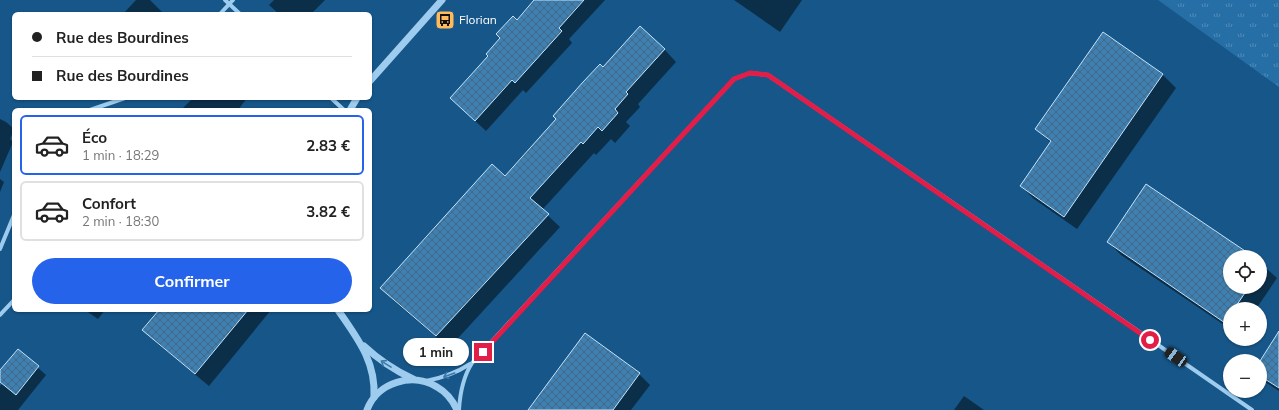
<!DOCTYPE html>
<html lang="fr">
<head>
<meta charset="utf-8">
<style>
  :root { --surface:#fff; --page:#f6f6f6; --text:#222; --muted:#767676; --line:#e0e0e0; --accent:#2563eb }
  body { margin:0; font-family:Mulish,sans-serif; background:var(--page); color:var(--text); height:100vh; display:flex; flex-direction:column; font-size:15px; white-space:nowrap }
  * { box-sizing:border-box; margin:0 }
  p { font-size:13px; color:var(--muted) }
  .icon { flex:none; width:22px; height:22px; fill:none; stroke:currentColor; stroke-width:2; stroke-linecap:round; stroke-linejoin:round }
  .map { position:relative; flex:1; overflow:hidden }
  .drawer { position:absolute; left:12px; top:108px; width:360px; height:204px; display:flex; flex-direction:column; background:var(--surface); border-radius:6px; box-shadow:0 1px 3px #0004 }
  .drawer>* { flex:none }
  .banner { position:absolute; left:12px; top:12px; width:360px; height:88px; border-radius:6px; box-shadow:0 1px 3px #0004; display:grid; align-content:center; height:88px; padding:0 20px; background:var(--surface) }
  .controls { position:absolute; left:1223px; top:250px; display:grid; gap:8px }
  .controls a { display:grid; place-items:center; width:44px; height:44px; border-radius:50%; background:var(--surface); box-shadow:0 1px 3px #0004; font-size:20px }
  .end { position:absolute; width:18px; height:18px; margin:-9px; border:5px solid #e11d48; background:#fff; box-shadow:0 0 0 2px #fff }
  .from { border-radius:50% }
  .bubble { position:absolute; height:28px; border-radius:14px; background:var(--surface); box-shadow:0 1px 3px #0004; font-size:13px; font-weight:700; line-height:28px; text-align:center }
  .car { position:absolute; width:12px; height:24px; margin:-12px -6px; border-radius:5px; box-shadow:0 0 3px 1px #0007; background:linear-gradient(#222 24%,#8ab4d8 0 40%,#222 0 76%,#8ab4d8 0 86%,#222 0) }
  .banner b { display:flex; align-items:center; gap:14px; height:38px; font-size:15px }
  .banner b+b { border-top:1px solid var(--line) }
  .banner i { width:10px; height:10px; background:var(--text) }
  ul { padding:7px 0 0; list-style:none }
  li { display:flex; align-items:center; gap:12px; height:60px; margin:0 8px 6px; padding:0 12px; border:2px solid var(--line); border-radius:6px }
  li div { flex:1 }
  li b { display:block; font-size:15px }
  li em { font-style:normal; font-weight:700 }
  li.selected { border-color:var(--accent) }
  li>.icon { width:36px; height:36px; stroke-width:1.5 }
  .button { display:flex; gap:8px; margin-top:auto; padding:8px 20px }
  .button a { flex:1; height:46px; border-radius:24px; background:var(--accent); color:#fff; font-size:16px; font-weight:700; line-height:46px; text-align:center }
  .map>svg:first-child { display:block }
  .grass { fill:url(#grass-tufts) }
  .shadow { fill:#0007 }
  .building { fill:url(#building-cross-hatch); stroke:#c4e3fa }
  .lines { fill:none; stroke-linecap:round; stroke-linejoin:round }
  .minor { stroke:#9eccee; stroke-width:4 }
  .tertiary { stroke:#9eccee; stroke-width:7 }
  .oneway { stroke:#3f79a7 }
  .route { stroke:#e11d48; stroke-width:5 }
  .labels { text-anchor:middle; stroke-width:4; stroke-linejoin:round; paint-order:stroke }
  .poi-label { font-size:12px; fill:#fff; stroke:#165689; text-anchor:start }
</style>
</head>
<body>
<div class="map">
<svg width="1279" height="410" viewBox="0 0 1279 410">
  <defs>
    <pattern id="grass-tufts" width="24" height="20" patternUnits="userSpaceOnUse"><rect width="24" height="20" fill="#266fa6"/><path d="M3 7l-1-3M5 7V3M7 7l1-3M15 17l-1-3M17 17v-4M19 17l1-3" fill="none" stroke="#518cb8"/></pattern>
    <pattern id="building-cross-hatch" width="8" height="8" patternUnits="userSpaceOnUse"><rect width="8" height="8" fill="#3f80b2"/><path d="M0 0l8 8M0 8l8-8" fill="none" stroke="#456984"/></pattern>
  </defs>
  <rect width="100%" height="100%" fill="#165689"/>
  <polygon class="grass" points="1158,0 1279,0 1279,87"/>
  <g class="shadow">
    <polygon points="136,0 150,0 164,14 123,14"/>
    <polygon points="274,0 325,0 311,14 279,14 269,5"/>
    <polygon points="540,0 605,0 569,39 572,43 526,93 523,90 486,131 451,98 490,55 517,21"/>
    <polygon points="734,0 802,0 780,32"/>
    <polygon points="1103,33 1163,75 1176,88 1077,229 1034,199 1021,186 1051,143 1036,129"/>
    <polygon points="664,49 676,62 638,104 640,107 626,122 630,126 615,143 611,139 596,155 594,153 542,210 560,227 449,348 394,301 382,288 505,177 603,68"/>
    <polygon points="193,98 247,98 238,110 181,110"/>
    <polygon points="0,119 6,122 14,129 10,139 13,142 0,172"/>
    <polygon points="0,179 4,182 0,192"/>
    <polygon points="1108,242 1252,257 1230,257 1230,287 1260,287 1260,263 1277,278 1256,309 1230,309 1230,329 1121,255"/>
    <polygon points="85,310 105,310 98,319"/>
    <polygon points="160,310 271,310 209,386 157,343 144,330"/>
    <polygon points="1279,333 1279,391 1265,382 1260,376 1260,362"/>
    <polygon points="18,350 46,375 18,410 0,410 0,386 2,384 0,382 0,372"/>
    <polygon points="639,374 650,385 631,410 540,410"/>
    <polygon points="964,396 984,410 954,410"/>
  </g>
  <g class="building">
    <polygon points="534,0 584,0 559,28 562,31 515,83 512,80 475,121 450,98 488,56 486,54 500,38 496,34 513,16 517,20"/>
    <polygon points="640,26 665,49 626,92 628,94 615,109 618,113 602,131 598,127 583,144 581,142 530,198 549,214 436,336 380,288 492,164 505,176 556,119 553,116 583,82 600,64 603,67"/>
    <polygon points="1103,32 1163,74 1064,217 1020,186 1051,141 1035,129"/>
    <polygon points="1146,184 1254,257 1230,257 1230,287 1249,287 1234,309 1230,309 1230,315 1225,323 1107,242"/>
    <polygon points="159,310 248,310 195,374 142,330"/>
    <polygon points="1279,331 1279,388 1260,376 1260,361"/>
    <polygon points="585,333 640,373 613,410 528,410"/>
    <polygon points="18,349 39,366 16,395 0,382 0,370"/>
  </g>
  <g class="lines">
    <g class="minor">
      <polyline points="225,0 240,14"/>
      <polyline points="220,14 233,0"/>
      <polyline points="331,98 344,110"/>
      <polyline points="90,110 125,98"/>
      <polyline points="0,249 14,215"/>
      <polyline points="0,315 14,300"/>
      <path d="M426 381C442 378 456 373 470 364"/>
      <path d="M459 410C460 393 463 377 472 363L734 79 750 73 768 75 1252 410"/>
    </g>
    <g class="tertiary">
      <polyline points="370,81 442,0"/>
      <polyline points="350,110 357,98"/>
      <path d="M338 310C357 338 376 361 374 397"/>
      <path d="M364 346C379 360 394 370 413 379"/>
      <path d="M367 410C377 382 413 372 437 387 446 392 453 401 457 410"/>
    </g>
  </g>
  <defs><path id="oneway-shaft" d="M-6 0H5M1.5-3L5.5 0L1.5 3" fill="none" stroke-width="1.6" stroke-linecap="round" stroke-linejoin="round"/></defs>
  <g class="oneway">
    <use href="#oneway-shaft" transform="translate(386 364) rotate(-148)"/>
    <use href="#oneway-shaft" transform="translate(449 375) rotate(160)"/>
  </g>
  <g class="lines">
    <polyline class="route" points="483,352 734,79 750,73 768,75 1150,340"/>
  </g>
  <defs>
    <symbol id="bus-square" viewBox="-11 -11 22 22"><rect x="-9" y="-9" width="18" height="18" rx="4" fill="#ffbb5b" stroke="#165689"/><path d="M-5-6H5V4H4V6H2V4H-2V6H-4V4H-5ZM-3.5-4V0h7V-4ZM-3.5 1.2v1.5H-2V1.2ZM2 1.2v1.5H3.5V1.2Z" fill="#111"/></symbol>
  </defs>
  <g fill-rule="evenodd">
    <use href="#bus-square" x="434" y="9" width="22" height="22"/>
  </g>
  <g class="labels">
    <g class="poi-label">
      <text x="459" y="24">Florian</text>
    </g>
  </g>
</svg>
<div class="controls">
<a><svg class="icon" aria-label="locate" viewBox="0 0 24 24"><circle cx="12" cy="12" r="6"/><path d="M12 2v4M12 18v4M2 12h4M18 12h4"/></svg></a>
<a>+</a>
<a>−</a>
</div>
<i class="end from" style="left:1150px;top:340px"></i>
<i class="end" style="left:483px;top:352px"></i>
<div class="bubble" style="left:403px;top:338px;width:66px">1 min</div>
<i class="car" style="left:1176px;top:357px;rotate:305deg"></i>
<div class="banner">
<b><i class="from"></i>Rue des Bourdines</b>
<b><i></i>Rue des Bourdines</b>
</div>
<section class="drawer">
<ul>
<li class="selected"><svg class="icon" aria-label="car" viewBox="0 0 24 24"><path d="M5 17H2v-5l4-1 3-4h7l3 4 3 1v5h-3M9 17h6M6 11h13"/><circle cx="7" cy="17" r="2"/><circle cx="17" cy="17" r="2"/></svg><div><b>Éco</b><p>1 min · 18:29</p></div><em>2.83 €</em></li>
<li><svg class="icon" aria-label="car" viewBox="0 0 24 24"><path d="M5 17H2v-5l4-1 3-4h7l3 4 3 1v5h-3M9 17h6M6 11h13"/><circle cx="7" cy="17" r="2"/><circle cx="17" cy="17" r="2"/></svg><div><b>Confort</b><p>2 min · 18:30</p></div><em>3.82 €</em></li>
</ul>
<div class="button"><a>Confirmer</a></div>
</section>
</div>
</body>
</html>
